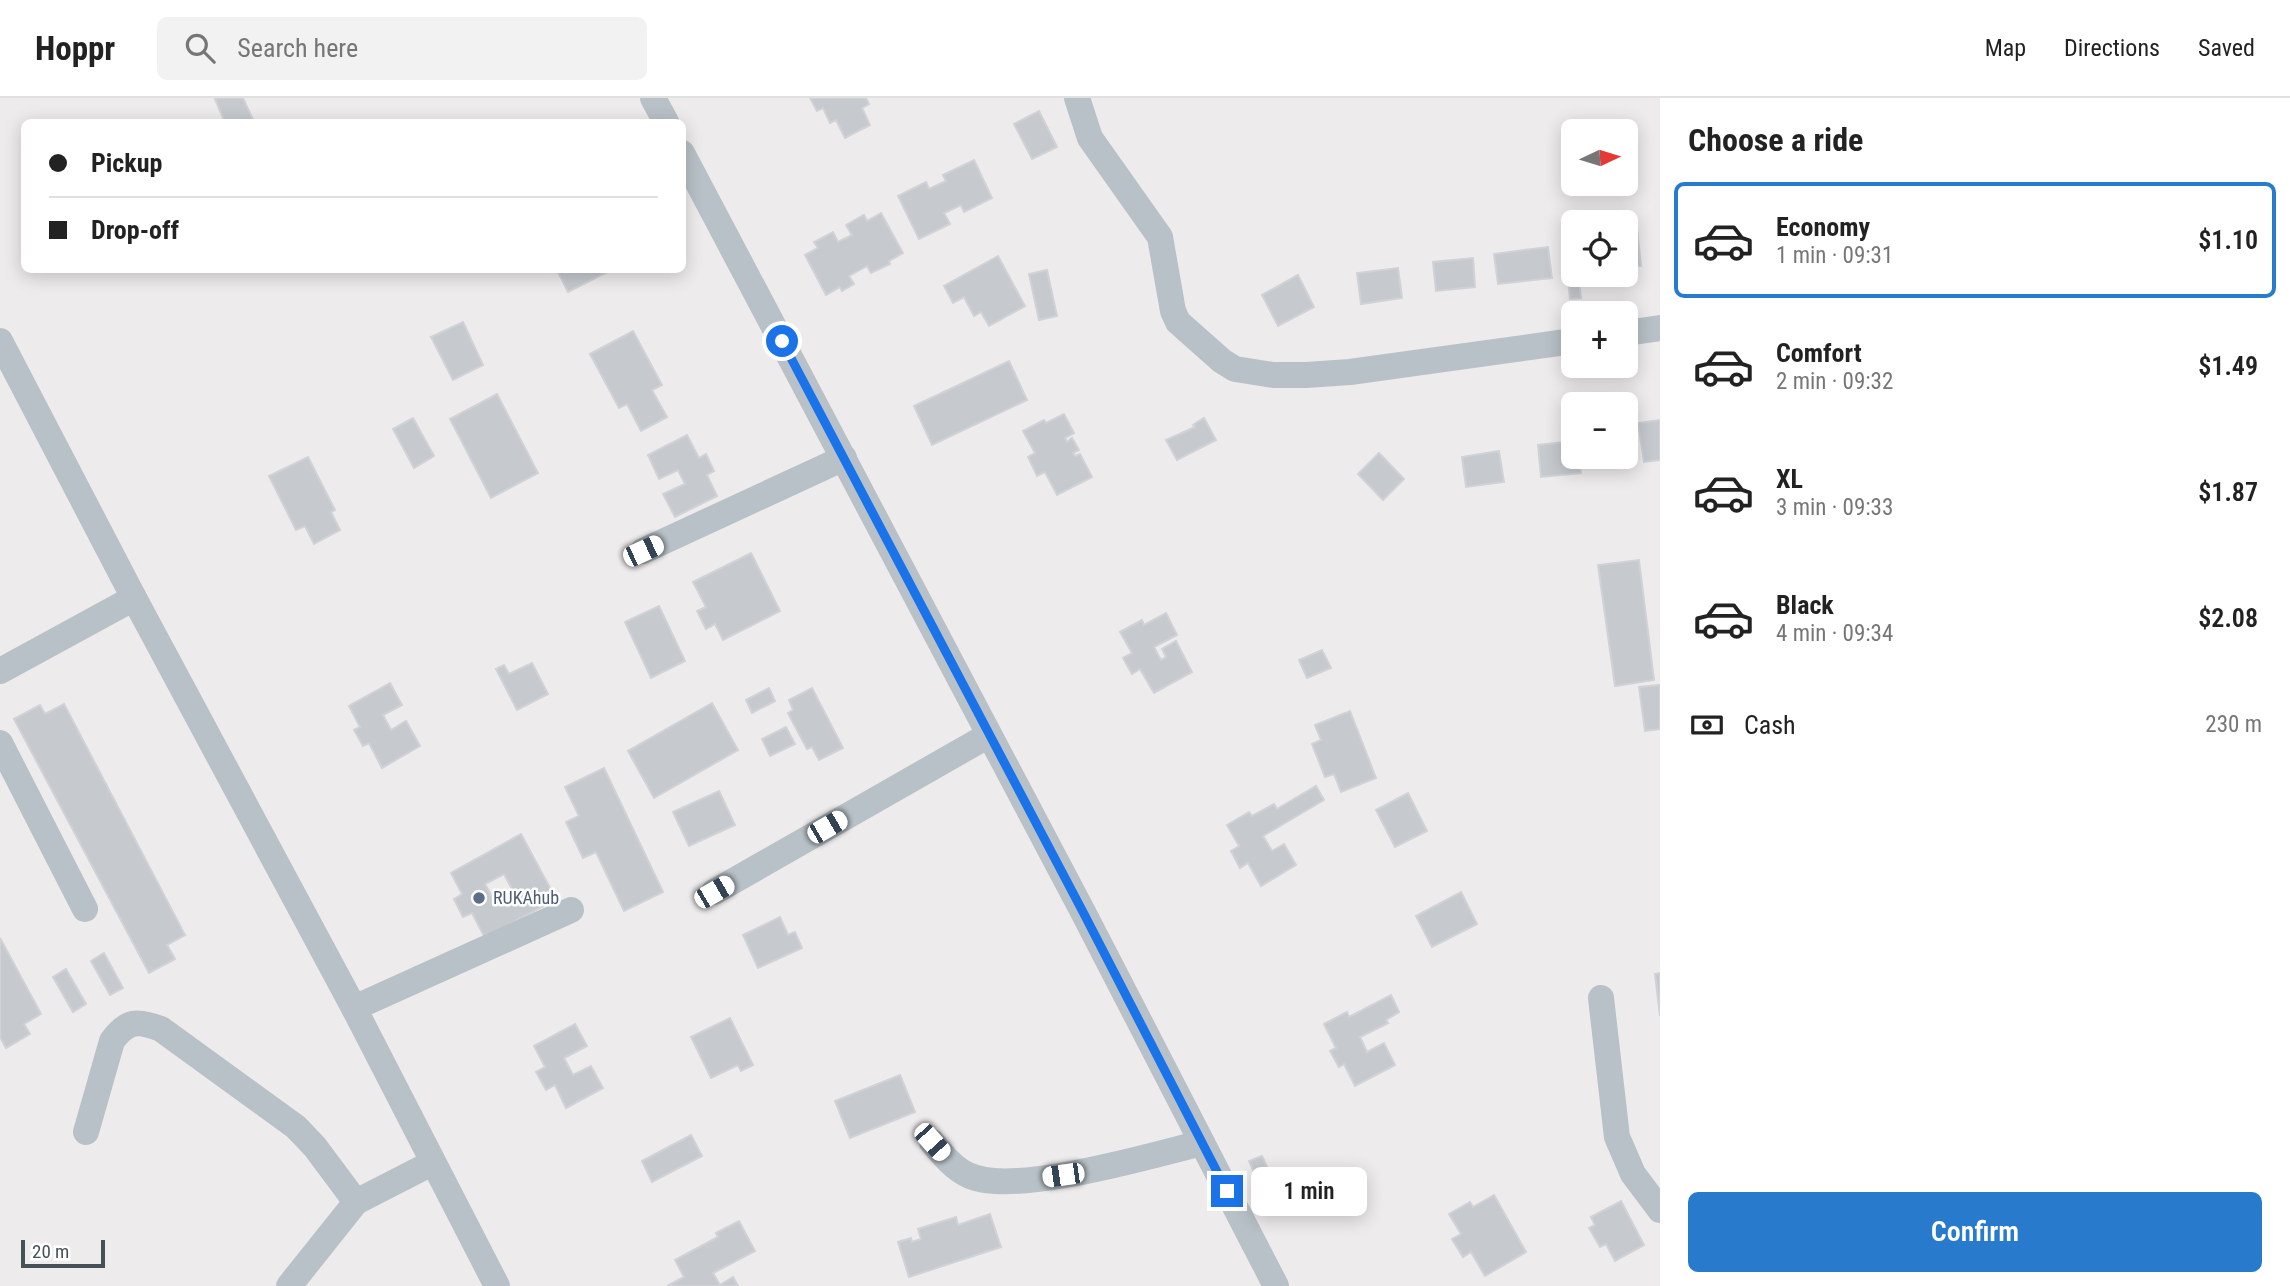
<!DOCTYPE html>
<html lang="en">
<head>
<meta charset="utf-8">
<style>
  :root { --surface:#fff; --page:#f2f2f2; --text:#222; --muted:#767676; --line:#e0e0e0; --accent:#287bcc }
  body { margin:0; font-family:"Roboto Condensed",sans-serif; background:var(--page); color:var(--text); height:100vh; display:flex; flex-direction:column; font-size:26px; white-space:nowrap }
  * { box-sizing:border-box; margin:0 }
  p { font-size:23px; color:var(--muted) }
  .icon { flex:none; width:38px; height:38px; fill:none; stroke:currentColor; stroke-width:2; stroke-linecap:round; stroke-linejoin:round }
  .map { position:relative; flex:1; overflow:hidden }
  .side { display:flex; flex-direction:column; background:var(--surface); width:630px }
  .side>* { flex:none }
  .guide { position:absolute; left:21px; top:21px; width:665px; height:154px; border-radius:10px; box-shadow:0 4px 18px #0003; display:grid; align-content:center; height:154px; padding:0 28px; background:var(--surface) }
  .needle { width:46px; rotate:86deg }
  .fabs { position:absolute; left:1561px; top:21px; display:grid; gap:14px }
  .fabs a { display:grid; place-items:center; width:77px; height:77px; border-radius:10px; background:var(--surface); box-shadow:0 4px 18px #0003; font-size:35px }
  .scale { position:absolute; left:21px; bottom:18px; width:84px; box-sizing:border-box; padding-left:7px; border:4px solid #465057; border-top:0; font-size:19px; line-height:24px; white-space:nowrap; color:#465057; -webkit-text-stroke:5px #fff; paint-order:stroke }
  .end { position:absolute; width:32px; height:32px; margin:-16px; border:9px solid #1a73e8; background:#fff; box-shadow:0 0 0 4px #fff }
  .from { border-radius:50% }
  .bubble { position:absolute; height:49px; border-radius:10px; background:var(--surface); box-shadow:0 4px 18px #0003; font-size:23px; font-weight:600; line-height:49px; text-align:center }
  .car { position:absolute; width:21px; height:42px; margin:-21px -10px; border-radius:9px; box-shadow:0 0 5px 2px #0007; background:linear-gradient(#fff 24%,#345 0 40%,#fff 0 76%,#345 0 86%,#fff 0) }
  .guide b { display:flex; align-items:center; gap:24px; height:66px; font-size:26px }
  .guide b+b { border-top:2px solid var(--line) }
  .guide i { width:18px; height:18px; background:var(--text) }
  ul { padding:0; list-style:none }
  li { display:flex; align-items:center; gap:21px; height:116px; margin:0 14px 10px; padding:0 14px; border:4px solid transparent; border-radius:10px }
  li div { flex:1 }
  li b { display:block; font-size:26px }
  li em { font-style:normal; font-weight:600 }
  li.active { border-color:var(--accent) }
  li>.icon { width:63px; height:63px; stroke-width:1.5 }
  h2 { padding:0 28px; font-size:32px; line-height:84px }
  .pay { display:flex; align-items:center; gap:18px; height:77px; padding:0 28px; font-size:26px }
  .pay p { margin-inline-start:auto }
  .action { display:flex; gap:14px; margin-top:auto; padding:14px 28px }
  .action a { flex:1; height:80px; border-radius:10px; background:var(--accent); color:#fff; font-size:28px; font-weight:600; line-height:80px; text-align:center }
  header { display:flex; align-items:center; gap:42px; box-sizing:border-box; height:98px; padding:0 35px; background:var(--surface); border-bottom:2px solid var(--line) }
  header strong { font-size:33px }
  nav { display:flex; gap:38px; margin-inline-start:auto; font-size:24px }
  .search { width:490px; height:63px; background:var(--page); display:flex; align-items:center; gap:18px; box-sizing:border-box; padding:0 24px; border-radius:10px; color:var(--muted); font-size:26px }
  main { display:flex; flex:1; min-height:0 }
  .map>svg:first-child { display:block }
  .building { fill:#c6c9ce; stroke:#d0d2d7; stroke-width:2; fill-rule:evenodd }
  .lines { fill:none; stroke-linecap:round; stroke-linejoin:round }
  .minor { stroke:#b8c1c7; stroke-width:26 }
  .route { stroke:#1a73e8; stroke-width:9 }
  .service-dot { fill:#5c6f8a; stroke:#fff; stroke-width:2.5 }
  .labels { text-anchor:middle; stroke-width:5; stroke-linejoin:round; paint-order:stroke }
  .service-label { font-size:18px; fill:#4e5e75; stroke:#fff; text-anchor:start }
</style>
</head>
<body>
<header>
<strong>Hoppr</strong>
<div class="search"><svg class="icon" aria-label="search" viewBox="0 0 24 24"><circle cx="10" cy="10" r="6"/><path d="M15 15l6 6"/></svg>Search here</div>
<nav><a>Map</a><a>Directions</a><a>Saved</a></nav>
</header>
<main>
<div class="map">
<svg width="1660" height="1188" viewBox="0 0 1660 1188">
  <rect width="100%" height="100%" fill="#eeebec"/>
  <g class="building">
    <polygon points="218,0 243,0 254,24 225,24 215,1"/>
    <polygon points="810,0 866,0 869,6 862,10 870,27 845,40 836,22 830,25 823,10 817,13"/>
    <polygon points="1039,13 1057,49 1032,61 1014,26"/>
    <polygon points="974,62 992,100 964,114 961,107 944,115 950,126 919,141 898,98 926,84 929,91 946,83 943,77"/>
    <polygon points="881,115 903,155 889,163 890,166 871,175 867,168 849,178 854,186 842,193 840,189 826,197 805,157 818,150 814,144 833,134 838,144 852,137 846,127 864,117 867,123"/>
    <polygon points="1637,131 1641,168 1626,170 1626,132"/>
    <polygon points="1573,139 1573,177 1578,177 1581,200 1570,201 1564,140"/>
    <polygon points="1548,149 1552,180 1498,186 1494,156"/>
    <polygon points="998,158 1025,208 989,228 981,214 974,218 964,199 953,205 944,188"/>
    <polygon points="1473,160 1475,189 1436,193 1433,164"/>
    <polygon points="1398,170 1402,200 1361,206 1357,175"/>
    <polygon points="557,172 611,172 568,194"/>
    <polygon points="1047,172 1057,218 1039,222 1029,176"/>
    <polygon points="1298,177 1314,209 1278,228 1262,197"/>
    <polygon points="463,224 483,267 453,282 431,239"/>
    <polygon points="633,233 662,287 652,292 667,319 641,333 627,306 619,310 590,256"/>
    <polygon points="1009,263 1027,302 932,347 914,308"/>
    <polygon points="497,296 538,375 491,400 450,321"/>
    <polygon points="1064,316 1074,335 1065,340 1067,344 1072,340 1079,352 1073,355 1075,358 1080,356 1092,379 1057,397 1045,374 1037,378 1028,359 1035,355 1023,333 1044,322 1046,325"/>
    <polygon points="413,320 434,358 414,370 393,331"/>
    <polygon points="1204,320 1216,342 1177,362 1166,342 1195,329 1193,327"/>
    <polygon points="1660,322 1660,362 1644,364 1638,325"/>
    <polygon points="687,337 699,360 706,356 714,373 707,377 717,398 675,419 663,396 685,386 678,372 659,381 648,357"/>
    <polygon points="1573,343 1573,359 1579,359 1581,375 1541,379 1538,347"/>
    <polygon points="1499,353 1504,384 1466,389 1462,359"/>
    <polygon points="1379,355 1404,381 1383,402 1358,376"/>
    <polygon points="308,359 335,412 331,414 340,432 314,446 305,428 296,432 269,378"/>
    <polygon points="751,455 780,513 723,542 715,526 706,531 697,513 706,509 693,484"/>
    <polygon points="1639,462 1654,582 1615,588 1598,467"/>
    <polygon points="659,508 685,563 651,580 625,524"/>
    <polygon points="1166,515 1177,537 1154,549 1161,562 1166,559 1162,551 1176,543 1192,574 1154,595 1140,571 1132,576 1123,560 1132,555 1120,534 1142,522 1144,527"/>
    <polygon points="1322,552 1331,570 1307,580 1299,562"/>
    <polygon points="532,565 548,596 517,612 496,571 504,567 509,576"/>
    <polygon points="390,585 402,607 383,617 391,632 406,623 420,648 382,670 369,645 363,648 354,632 360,629 349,608"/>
    <polygon points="1660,587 1660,631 1645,633 1639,589"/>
    <polygon points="769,590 775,603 752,615 746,602"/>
    <polygon points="812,590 843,650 819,662 812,649 807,651 788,615 793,612 789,602"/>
    <polygon points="712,605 738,652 654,700 628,653"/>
    <polygon points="64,606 185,837 167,847 175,861 149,875 14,621 40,607 45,616"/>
    <polygon points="1350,613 1376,680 1341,694 1334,676 1325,679 1312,646 1321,642 1315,627"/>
    <polygon points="786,629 795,646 770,658 762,641"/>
    <polygon points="604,670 663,794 624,813 596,754 583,760 566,724 579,718 565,689"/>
    <polygon points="1316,688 1324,702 1263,738 1272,753 1284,746 1296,767 1261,788 1248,765 1240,770 1231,753 1239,748 1227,727 1249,714 1252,718 1274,706 1277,711"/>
    <polygon points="719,693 735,727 689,748 673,714"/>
    <polygon points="1408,695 1427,733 1395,749 1376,712"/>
    <path d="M521 736 556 801 485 840 472 815 463 819 454 801 462 796 451 775ZM504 776 513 793 495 804 485 786Z"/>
    <polygon points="1461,794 1477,826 1432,849 1416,818"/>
    <polygon points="780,819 788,837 795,834 802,850 758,870 743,837"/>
    <polygon points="0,840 41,916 24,926 30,936 6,950 0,939"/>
    <polygon points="104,855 123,890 110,897 91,863"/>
    <polygon points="66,871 86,906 73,914 53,879"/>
    <polygon points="1660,875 1660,918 1655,876"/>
    <polygon points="1391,897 1399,914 1386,922 1388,925 1360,939 1367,954 1384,945 1395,967 1355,988 1344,966 1339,969 1330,953 1336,950 1324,926 1347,914 1349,919"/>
    <polygon points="730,920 753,967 741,973 738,967 711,980 691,939"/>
    <polygon points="575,926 587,948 564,960 573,977 591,968 603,990 566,1010 555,987 546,992 536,974 545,969 534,948"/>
    <polygon points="900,977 915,1014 850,1040 835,1003"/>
    <polygon points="691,1037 702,1058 652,1084 642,1063"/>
    <polygon points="1262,1058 1268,1071 1255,1077 1249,1063"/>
    <polygon points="1494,1097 1526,1154 1485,1178 1471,1154 1463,1159 1452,1141 1461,1136 1449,1116 1470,1104 1473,1109"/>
    <polygon points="1621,1103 1644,1147 1615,1163 1606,1146 1600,1149 1589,1130 1595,1127 1591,1119"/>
    <polygon points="990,1116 1001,1149 909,1179 898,1144 911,1140 912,1144 921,1141 918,1131 956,1119 958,1127"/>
    <polygon points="739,1123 755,1153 713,1175 720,1187 733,1179 738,1188 667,1188 684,1179 675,1162 718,1139 716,1135"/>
  </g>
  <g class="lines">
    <g class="minor">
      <polyline points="653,0 666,24"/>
      <polyline points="1077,0 1090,40 1160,139 1173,213 1178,224 1222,263 1235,271 1273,277 1306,277 1350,274 1573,243"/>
      <polyline points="682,55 1083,814 1276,1188"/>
      <polyline points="1626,235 1660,230"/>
      <polyline points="0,243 134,500 354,910 497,1188"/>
      <polyline points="643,453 844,360"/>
      <polyline points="0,573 134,500"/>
      <polyline points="0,645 85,811"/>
      <polyline points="714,794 989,637"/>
      <polyline points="1601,900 1617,1039 1633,1076 1660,1112"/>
      <polyline points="354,910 571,812"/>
      <path d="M86 1034 112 943C127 922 138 922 161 931L296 1029 315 1049 356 1104"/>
      <path d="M932 1044C942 1056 953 1070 968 1077 1012 1099 1152 1057 1202 1045"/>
      <polyline points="289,1188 356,1104 432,1065"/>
    </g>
  </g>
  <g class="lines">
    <polyline class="route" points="782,243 1083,814 1227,1093"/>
  </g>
  <circle class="service-dot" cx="479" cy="800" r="7"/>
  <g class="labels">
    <g class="service-label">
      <text x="493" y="806">RUKAhub</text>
    </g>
  </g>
</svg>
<div class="fabs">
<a><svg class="needle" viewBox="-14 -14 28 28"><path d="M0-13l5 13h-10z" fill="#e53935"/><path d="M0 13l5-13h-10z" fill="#767676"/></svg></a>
<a><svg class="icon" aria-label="locate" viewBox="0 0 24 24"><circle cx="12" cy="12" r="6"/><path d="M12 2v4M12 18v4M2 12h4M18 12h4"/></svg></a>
<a>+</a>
<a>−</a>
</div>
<div class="scale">20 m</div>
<i class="end from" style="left:782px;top:243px"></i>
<i class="end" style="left:1227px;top:1093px"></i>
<div class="bubble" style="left:1251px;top:1069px;width:116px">1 min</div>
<i class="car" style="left:643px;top:453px;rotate:65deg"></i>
<i class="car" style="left:827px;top:729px;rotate:60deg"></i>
<i class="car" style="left:714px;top:794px;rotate:60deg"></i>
<i class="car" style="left:932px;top:1044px;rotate:138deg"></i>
<i class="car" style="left:1063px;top:1077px;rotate:262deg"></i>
<div class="guide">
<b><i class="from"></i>Pickup</b>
<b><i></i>Drop-off</b>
</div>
</div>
<section class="side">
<h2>Choose a ride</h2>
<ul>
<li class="active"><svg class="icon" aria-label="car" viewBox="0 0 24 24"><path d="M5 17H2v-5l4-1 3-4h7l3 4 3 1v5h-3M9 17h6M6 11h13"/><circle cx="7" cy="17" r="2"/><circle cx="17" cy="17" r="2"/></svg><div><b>Economy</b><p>1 min · 09:31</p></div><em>$1.10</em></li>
<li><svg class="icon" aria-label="car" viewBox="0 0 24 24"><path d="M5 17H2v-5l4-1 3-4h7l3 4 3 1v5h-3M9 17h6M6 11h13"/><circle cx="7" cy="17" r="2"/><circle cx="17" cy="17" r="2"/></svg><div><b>Comfort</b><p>2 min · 09:32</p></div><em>$1.49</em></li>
<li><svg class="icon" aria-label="car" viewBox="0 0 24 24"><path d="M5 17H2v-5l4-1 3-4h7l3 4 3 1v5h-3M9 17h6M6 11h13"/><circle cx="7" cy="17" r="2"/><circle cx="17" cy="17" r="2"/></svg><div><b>XL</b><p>3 min · 09:33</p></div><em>$1.87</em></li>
<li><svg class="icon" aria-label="car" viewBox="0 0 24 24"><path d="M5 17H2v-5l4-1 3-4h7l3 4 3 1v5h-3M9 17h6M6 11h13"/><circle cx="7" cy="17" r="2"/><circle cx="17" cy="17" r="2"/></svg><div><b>Black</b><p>4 min · 09:34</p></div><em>$2.08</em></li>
</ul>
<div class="pay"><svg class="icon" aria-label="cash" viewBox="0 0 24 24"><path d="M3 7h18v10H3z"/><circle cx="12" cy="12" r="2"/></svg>Cash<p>230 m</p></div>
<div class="action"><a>Confirm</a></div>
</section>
</main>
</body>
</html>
